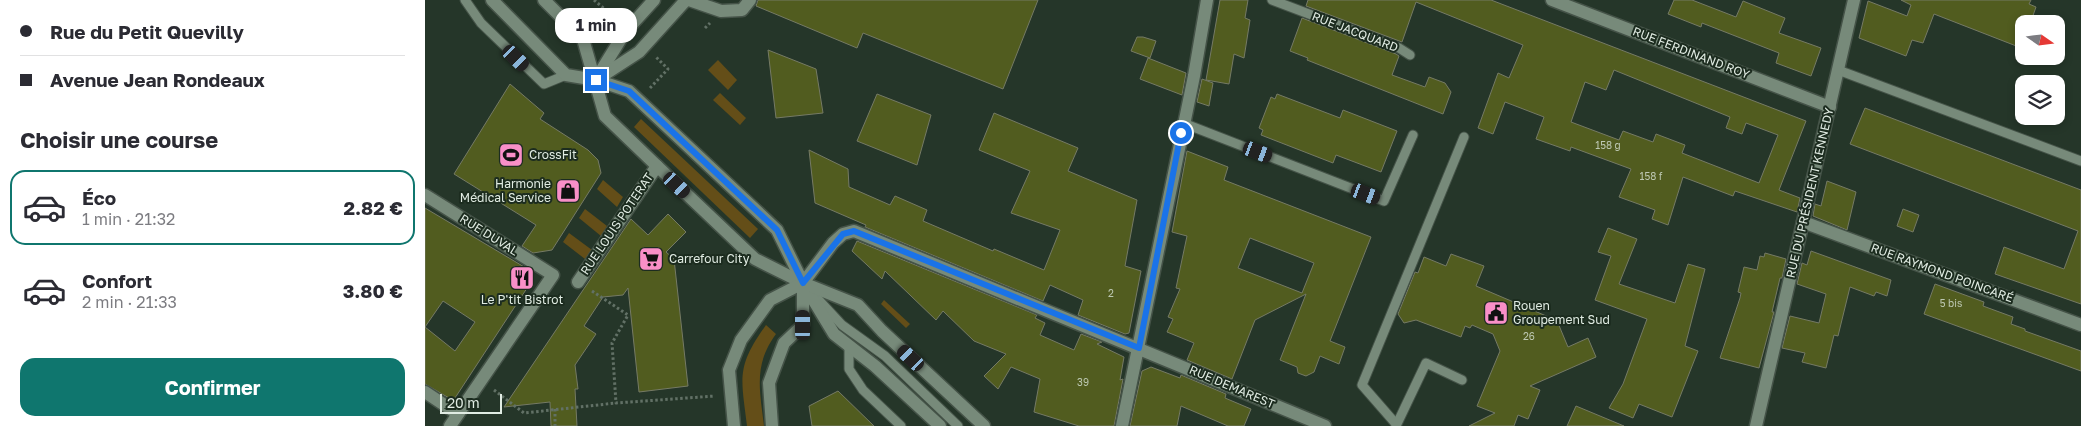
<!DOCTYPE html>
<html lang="fr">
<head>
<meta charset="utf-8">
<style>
  :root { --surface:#fff; --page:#f7f7f7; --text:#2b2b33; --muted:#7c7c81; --line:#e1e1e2; --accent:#0f766e }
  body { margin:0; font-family:"Golos Text",sans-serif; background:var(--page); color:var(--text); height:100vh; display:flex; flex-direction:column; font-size:19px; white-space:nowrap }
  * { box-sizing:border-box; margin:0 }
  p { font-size:16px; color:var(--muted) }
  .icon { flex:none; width:28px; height:28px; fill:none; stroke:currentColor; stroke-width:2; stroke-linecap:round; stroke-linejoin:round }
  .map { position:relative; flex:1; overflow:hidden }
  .sheet { display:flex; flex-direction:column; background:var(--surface); width:425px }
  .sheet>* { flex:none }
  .top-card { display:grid; align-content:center; height:110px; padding:0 20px; background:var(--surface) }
  .needle { width:32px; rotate:104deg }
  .controls { position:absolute; left:1590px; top:15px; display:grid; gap:10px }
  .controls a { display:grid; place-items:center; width:50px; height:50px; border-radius:10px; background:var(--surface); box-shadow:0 2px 8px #0003; font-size:25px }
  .scale { position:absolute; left:15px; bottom:12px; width:62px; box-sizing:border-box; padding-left:5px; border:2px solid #e1ece3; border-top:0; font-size:14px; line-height:18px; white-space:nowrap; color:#e1ece3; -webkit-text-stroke:4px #1c2c1f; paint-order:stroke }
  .end { position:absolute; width:22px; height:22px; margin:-11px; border:6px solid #1a73e8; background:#fff; box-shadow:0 0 0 2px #fff }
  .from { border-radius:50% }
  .bubble { position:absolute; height:35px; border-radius:15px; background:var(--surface); box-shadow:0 2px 8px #0003; font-size:16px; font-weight:700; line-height:35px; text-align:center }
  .car { position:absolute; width:15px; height:30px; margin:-15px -8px; border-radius:6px; box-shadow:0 0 4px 1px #0007; background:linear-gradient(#222 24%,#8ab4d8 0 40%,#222 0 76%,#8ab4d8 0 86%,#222 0) }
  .top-card b { display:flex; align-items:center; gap:18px; height:48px; font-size:19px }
  .top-card b+b { border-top:1px solid var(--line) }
  .top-card i { width:12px; height:12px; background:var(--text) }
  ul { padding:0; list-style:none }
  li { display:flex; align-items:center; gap:15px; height:75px; margin:0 10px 8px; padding:0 10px; border:2px solid transparent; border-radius:15px }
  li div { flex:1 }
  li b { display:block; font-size:19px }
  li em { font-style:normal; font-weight:700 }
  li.active { border-color:var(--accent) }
  li>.icon { width:45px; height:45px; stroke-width:1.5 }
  h2 { padding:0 20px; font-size:22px; line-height:60px }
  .cta { display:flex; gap:10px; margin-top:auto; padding:10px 20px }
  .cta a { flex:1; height:58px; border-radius:15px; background:var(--accent); color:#fff; font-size:20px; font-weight:700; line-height:58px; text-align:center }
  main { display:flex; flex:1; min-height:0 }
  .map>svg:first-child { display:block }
  .green { fill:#644e18 }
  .building { fill:#515c1f; stroke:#757a65; fill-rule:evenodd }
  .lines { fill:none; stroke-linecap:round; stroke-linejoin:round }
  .service-casing { stroke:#455348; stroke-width:11 }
  .pedestrian-casing { stroke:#455348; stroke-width:15 }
  .minor-casing { stroke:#455348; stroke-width:15 }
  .secondary-casing { stroke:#455348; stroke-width:15 }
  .path { stroke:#627166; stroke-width:3; stroke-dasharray:2.5 2.5; stroke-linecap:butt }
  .service { stroke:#778a7a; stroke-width:9 }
  .pedestrian { stroke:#778a7a; stroke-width:12 }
  .minor { stroke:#778a7a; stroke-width:12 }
  .secondary { stroke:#778a7a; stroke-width:12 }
  .route { stroke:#1a73e8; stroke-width:6 }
  .labels { text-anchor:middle; stroke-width:4; stroke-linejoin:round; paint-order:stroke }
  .number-label { font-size:10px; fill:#bdc8b2 }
  .street-label { font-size:12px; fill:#e1ece3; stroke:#1c2c1f }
  .poi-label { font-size:12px; fill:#e1ece3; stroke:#1c2c1f; text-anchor:start }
</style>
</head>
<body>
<main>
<section class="sheet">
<div class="top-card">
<b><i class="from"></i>Rue du Petit Quevilly</b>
<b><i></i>Avenue Jean Rondeaux</b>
</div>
<h2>Choisir une course</h2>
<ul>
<li class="active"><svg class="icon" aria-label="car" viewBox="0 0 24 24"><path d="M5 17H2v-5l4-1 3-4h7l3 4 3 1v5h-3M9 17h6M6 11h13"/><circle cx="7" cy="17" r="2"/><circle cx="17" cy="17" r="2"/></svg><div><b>Éco</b><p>1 min · 21:32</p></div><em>2.82 €</em></li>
<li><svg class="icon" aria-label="car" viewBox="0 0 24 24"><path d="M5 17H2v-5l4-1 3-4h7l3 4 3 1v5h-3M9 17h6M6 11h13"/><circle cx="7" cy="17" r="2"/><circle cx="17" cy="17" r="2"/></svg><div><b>Confort</b><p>2 min · 21:33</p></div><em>3.80 €</em></li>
</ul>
<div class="cta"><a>Confirmer</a></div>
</section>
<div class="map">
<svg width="1656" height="426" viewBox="0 0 1656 426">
  <rect width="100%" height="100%" fill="#253629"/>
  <g class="green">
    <polygon points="293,60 312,80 303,90 283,70"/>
    <polygon points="295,93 321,118 315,125 288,100"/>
    <polygon points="216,119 333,229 325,238 209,127"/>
    <polygon points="178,180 198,197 192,207 172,189"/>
    <polygon points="160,209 182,226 176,236 154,218"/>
    <polygon points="144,233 167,250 160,259 138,242"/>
    <polygon points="459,300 485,324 481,328 456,304"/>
    <path d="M341 325 351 334C328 365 335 391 339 426H322C316 377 311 367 341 325Z"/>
  </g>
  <g class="building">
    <polygon points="333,0 613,0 578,89 438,33 432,48 331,6"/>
    <polygon points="795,0 823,0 820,18 825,20 819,58 809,54 804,84 781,80"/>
    <path d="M883 0H1066L1381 121 1354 190 1375 198 1372 212 1310 191 1308 196 1258 177 1243 225 1227 219 1230 210 1194 197 1206 169 1146 147 1145 151 1111 139 1119 117 1080 102 1068 134 1053 128 1073 73 1084 78 1098 45 991 2 977 42 881 6ZM1189 70 1305 117 1301 128 1317 134 1321 123 1353 135 1334 183 1257 153 1260 145 1231 134 1228 142 1198 131 1194 140 1146 122 1160 82 1181 90Z"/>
    <polygon points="1249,0 1267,0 1311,17 1318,1 1360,18 1354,33 1396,48 1386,76 1351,63 1354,53 1277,23 1276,27 1243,14"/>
    <polygon points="1476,0 1606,0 1604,4 1611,7 1605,24 1599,24 1599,49 1509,14 1498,43 1487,40 1481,56 1434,38 1443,1 1482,16 1486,5"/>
    <polygon points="877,18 971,54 974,56 967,75 1000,87 1004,77 1020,83 1026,92 1018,114 882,60 883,58 865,51"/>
    <polygon points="712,37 718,37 731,41 725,58 706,51"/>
    <polygon points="343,50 391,69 398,113 351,118"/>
    <polygon points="723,58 761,73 757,95 715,79"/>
    <polygon points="777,79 788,83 784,106 772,102"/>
    <polygon points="85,84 119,113 115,119 163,150 173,160 176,173 127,250 108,253 97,246 111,225 29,174"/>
    <polygon points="452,94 506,115 492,165 432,141"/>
    <polygon points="852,94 915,118 918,110 972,131 956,172 911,155 908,163 836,135 838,130 834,128 846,97 850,99"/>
    <polygon points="1440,108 1656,190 1656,304 1570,274 1579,247 1639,269 1653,231 1425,144"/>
    <polygon points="569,113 653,148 643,171 712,200 700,266 716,271 704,333 700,334 653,315 658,300 625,285 618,301 440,227 441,225 390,203 384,150 423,169 424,187 465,205 470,196 502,210 498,221 568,251 569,249 619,270 635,230 586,213 605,171 554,150"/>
    <path d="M762 151 803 167 799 180 946 237 905 341 920 347 914 364 895 356 889 372 881 376 873 373 872 367 855 360 881 294 830 320 807 379 762 360 769 343 742 332 748 319 743 317 755 289 751 288 762 236 747 232ZM825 238 889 263 877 293 813 268Z"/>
    <polygon points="1402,181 1431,192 1422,230 1388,216 1390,204 1396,206"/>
    <polygon points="0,208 106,271 108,279 30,398 24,398 0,384 0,327 30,351 50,322 18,301 0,327"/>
    <polygon points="1478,209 1494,215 1488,232 1472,226"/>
    <polygon points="243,214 261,232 241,252 249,259 263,386 214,392 203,288 198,295 178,297 159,326 171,334 150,365 153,389 150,389 152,426 126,426 125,402 79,407 206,219 223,235"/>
    <polygon points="1183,228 1212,239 1194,284 1250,303 1263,264 1280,269 1260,346 1273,351 1247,417 1214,404 1208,418 1184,408 1198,384 1222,319 1170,300 1186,256 1173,252"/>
    <polygon points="432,241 612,315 610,318 620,323 615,335 649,350 656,334 677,342 672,344 699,357 695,380 698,379 689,426 654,426 609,412 615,379 586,367 573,389 559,376 581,354 549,341 518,311 511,320 460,271 457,279 427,251"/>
    <polygon points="1386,251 1466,280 1462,296 1451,292 1449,296 1425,287 1413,336 1409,335 1401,368 1377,362 1380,353 1357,348 1365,316 1394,323 1401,294 1372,284 1377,263 1382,265"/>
    <polygon points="1340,253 1361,259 1357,278 1355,278 1347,312 1349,312 1334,368 1295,358 1315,298 1316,293 1313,292 1319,267 1332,270 1335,256 1339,257"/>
    <polygon points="1026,254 1059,266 1051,286 1126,318 1130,316 1143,347 1163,338 1171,357 1105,386 1115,390 1103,419 1093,415 1089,426 1044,426 1070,413 1052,406 1075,351 1068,334 1047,325 1045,328 1040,326 1036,337 991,320 979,323 973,314 990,272 993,273 999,257 1021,266"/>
    <polygon points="1510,284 1559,302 1558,306 1588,317 1586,324 1600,329 1600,331 1656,351 1656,371 1499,314"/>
    <polygon points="726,367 755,378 756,375 801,394 800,398 826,409 819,426 803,426 756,406 752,426 705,426 717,371"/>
    <polygon points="413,391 449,426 387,426 384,406"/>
    <polygon points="1151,406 1199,426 1142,426"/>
  </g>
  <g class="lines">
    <defs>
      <g id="service">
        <polyline points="40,0 56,23 119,84 141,75"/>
        <polyline points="847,0 974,48 985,55"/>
        <polyline points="1413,70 1656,161"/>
        <polyline points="758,123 959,201 988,135"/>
        <polyline points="392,298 417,325 460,356 533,426"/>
        <polyline points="424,346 424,369 438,390 476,426"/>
        <polyline points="971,424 937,385 1039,137"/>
        <polyline points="971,426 1001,363 1037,380"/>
      </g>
      <polyline id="pedestrian" points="153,282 232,166"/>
      <g id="minor">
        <polyline points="264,0 296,11 317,10 325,0"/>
        <polyline points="1127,0 1405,107"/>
        <polyline points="0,195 128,275 25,426"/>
        <polyline points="1378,222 1656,325"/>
        <polyline points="378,283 408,243 418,234 429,231 900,426"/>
        <polyline points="0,392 33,414"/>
        <polyline points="697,426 769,76 782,0"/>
        <polyline points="1331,426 1429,0"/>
      </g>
      <g id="secondary">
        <polyline points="67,0 141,75 171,80 204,91 352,230 378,283 409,334 450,366 515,426"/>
        <polyline points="119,0 158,39 180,116 232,166 330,259 378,283 433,305 457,331 559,426"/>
        <polyline points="173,76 200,32 229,0"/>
        <polyline points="171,80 214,52 261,0"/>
        <polyline points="309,426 304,370 316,340 345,300 378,283"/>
        <polyline points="347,426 344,383 359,343 378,325 378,283"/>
      </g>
    </defs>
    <use href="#service" class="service-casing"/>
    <use href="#pedestrian" class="pedestrian-casing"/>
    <use href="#minor" class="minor-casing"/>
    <use href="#secondary" class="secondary-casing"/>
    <g class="path">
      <polyline points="169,0 190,18"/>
      <polyline points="280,28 285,23"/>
      <polyline points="225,88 243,69 231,57"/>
      <polyline points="167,291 203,315 187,343 191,403 290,396"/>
      <polyline points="69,390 99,413 191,403"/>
      <polyline points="130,409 130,426"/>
    </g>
    <use href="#service" class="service"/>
    <use href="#pedestrian" class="pedestrian"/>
    <use href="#minor" class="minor"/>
    <use href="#secondary" class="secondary"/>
  </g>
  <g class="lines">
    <polyline class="route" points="171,80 204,91 352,230 378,283 418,234 429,231 714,348 756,133"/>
  </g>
  <defs>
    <symbol id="stadium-square" viewBox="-11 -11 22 22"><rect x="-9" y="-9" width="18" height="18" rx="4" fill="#f98fc8" stroke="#1c2c1f"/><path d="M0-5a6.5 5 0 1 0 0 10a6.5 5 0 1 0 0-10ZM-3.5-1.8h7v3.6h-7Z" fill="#111"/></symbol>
    <symbol id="shop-square" viewBox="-11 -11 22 22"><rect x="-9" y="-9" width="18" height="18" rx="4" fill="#f98fc8" stroke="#1c2c1f"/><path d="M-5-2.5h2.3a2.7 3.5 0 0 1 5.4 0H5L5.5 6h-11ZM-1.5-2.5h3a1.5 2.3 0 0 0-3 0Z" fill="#111"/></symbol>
    <symbol id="supermarket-square" viewBox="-11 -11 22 22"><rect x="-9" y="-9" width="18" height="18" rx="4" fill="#f98fc8" stroke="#1c2c1f"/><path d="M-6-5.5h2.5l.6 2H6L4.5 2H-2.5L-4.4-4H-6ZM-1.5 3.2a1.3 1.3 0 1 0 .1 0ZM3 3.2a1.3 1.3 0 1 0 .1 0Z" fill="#111"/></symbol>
    <symbol id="restaurant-square" viewBox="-11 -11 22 22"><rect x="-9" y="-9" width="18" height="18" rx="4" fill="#f98fc8" stroke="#1c2c1f"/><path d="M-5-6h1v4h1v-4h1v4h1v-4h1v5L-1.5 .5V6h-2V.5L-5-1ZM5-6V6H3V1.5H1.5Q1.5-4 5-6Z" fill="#111"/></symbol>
    <symbol id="civic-square" viewBox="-11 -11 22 22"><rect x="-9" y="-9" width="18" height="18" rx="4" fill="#f98fc8" stroke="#1c2c1f"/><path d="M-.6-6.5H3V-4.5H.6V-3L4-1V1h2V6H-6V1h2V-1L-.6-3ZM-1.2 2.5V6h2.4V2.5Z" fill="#111"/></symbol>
  </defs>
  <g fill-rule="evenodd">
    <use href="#stadium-square" x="72" y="141" width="28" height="28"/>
    <use href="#shop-square" x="129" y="177" width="28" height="28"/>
    <use href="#supermarket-square" x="212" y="245" width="28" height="28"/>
    <use href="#restaurant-square" x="83" y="264" width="28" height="28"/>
    <use href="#civic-square" x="1057" y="299" width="28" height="28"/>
  </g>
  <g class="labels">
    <g class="number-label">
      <text x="1183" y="149">158 g</text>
      <text x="1226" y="180">158 f</text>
      <text x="686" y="297">2</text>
      <text x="1526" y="307">5 bis</text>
      <text x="1104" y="340">26</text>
      <text x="658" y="386">39</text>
    </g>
    <g class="street-label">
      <text transform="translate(930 32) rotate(21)" y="4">RUE JACQUARD</text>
      <text transform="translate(1266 53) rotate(21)" y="4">RUE FERDINAND ROY</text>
      <text transform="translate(1385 193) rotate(-77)" y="4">RUE DU PRÉSIDENT KENNEDY</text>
      <text transform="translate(192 224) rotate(-56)" y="4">RUE LOUIS POTERAT</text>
      <text transform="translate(64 235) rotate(32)" y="4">RUE DUVAL</text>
      <text transform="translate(1517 273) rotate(20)" y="4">RUE RAYMOND POINCARÉ</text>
      <text transform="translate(807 387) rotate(23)" y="4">RUE DEMAREST</text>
    </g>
    <g class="poi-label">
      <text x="104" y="159">CrossFit</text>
      <text x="126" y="188" text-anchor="end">Harmonie<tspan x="126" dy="14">Médical Service</tspan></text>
      <text x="244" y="263">Carrefour City</text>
      <text x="97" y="304" text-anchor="middle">Le P'tit Bistrot</text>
      <text x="1088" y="310">Rouen<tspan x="1088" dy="14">Groupement Sud</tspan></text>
    </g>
  </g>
</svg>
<div class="controls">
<a><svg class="needle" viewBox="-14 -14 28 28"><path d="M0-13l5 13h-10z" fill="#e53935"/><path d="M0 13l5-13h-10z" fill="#7c7c81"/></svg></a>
<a><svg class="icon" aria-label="layers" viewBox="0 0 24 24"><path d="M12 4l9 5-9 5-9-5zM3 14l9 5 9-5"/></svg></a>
</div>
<div class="scale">20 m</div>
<i class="end from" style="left:756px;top:133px"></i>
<i class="end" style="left:171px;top:80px"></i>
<div class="bubble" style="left:130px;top:8px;width:82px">1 min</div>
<i class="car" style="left:91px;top:58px;rotate:134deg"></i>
<i class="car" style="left:833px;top:152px;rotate:111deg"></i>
<i class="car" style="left:252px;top:185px;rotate:133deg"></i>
<i class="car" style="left:941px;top:194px;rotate:111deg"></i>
<i class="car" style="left:378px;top:325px;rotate:0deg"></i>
<i class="car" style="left:486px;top:358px;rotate:313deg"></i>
</div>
</main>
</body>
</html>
